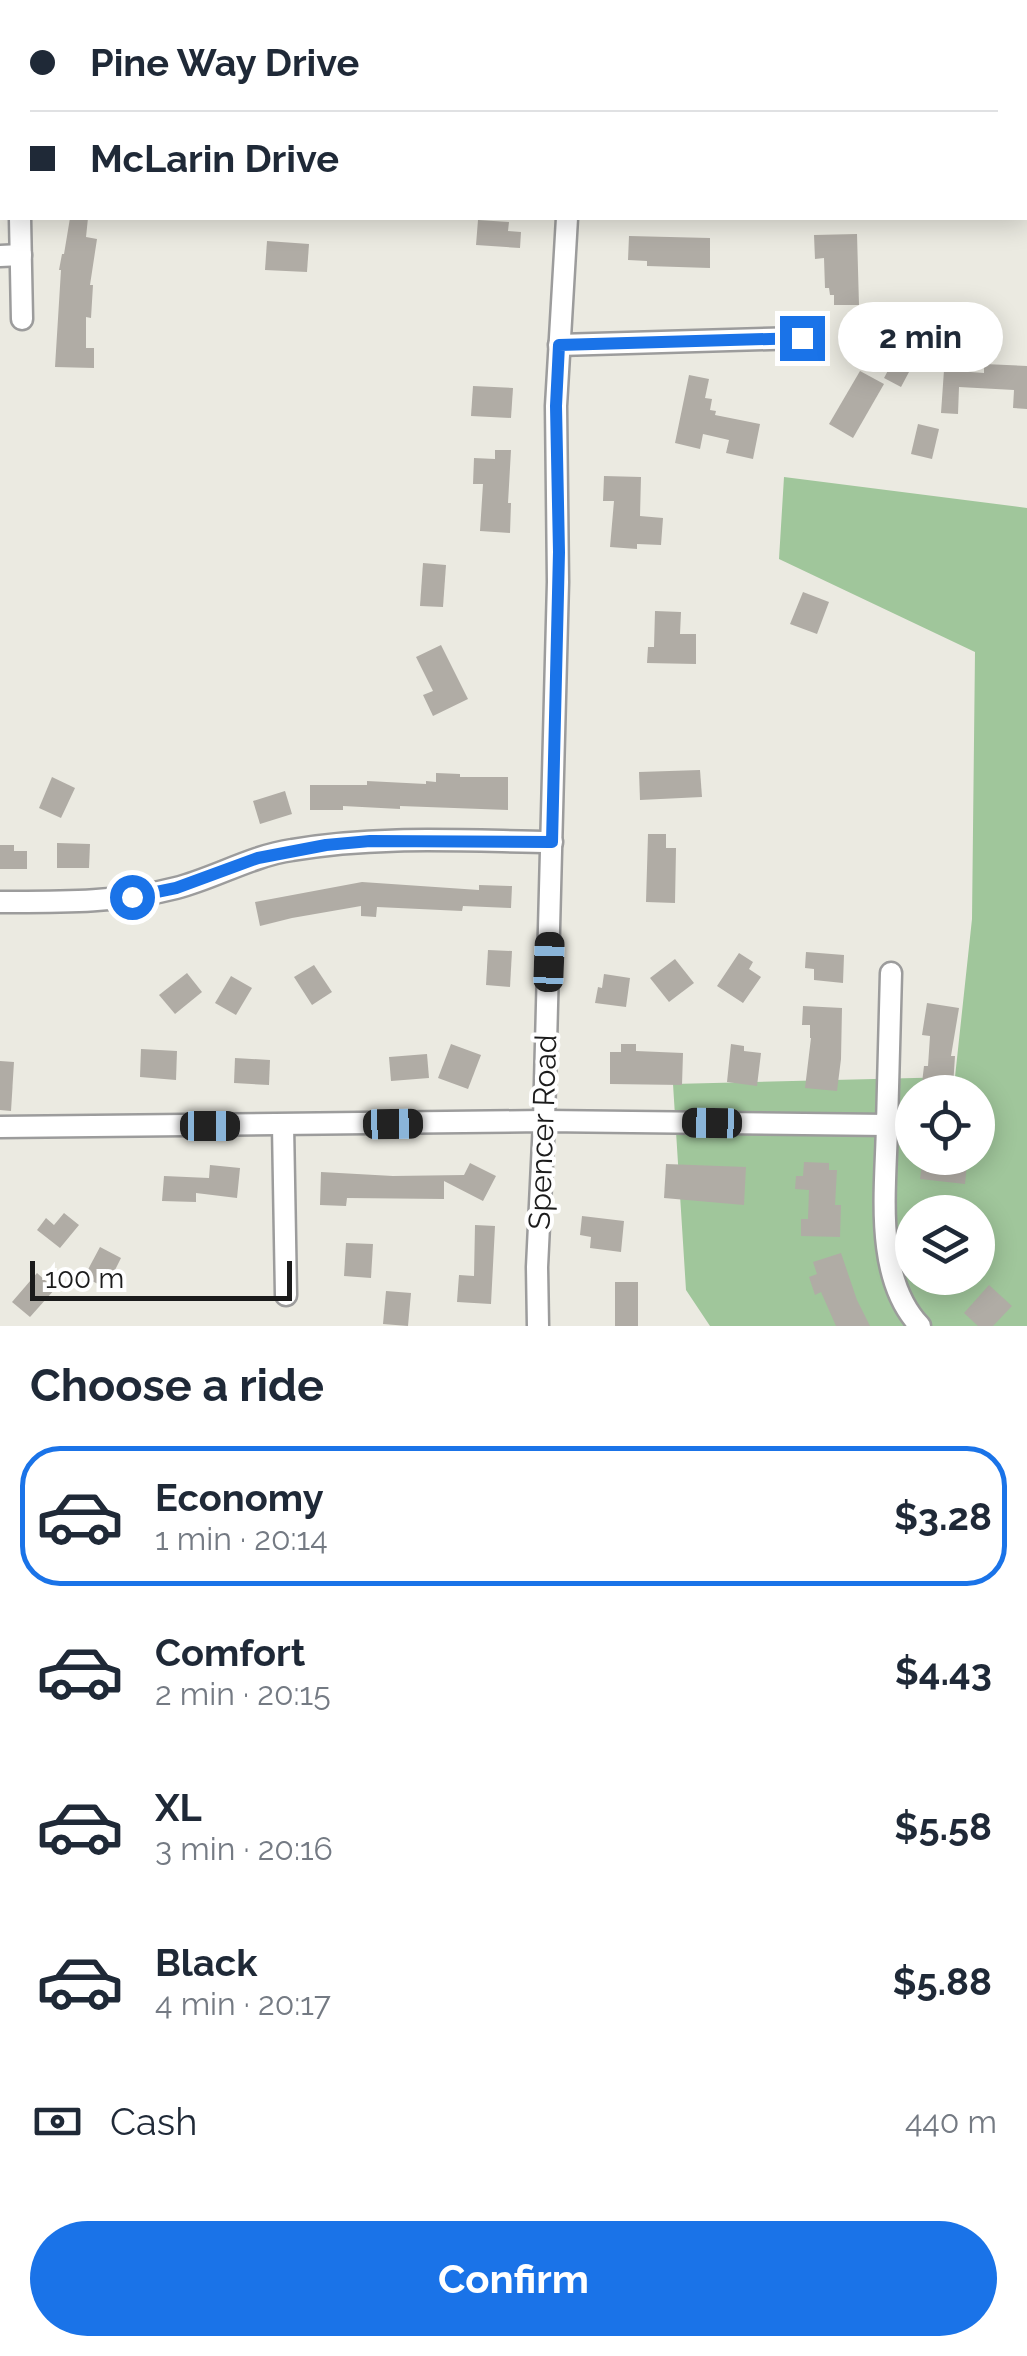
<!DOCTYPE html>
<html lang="en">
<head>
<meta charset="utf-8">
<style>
  :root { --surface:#fff; --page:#f2f2f3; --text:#1f2937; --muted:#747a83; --line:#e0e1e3; --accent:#1a73e8 }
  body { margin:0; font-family:Raleway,sans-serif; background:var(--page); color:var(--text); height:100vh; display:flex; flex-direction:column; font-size:38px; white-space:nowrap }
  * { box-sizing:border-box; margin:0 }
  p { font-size:32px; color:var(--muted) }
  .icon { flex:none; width:55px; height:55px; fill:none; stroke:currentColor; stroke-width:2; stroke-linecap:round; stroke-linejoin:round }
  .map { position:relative; height:1326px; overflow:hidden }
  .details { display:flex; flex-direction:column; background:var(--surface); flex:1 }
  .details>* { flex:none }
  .top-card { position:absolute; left:0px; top:0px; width:1028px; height:220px; box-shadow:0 5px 25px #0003; display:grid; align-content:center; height:220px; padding:0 30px; background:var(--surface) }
  .tools { position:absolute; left:895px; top:1075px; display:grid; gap:20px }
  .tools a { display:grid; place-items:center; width:100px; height:100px; border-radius:50%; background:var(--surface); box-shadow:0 5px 25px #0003; font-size:50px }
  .scale { position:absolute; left:30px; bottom:25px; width:262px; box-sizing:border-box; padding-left:10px; border:5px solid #1b1b1b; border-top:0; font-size:28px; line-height:35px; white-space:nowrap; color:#1b1b1b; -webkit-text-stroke:8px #fff; paint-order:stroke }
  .end { position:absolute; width:45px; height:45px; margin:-22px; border:12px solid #1a73e8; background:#fff; box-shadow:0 0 0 5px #fff }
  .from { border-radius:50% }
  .bubble { position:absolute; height:70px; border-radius:35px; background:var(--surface); box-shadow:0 5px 25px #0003; font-size:32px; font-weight:700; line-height:70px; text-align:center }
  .car { position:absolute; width:30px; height:60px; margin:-30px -15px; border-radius:12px; box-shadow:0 0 8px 2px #0007; background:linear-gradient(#222 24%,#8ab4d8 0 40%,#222 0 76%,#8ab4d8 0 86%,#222 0) }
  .top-card b { display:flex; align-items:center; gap:35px; height:95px; font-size:38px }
  .top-card b+b { border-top:2px solid var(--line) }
  .top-card i { width:25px; height:25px; background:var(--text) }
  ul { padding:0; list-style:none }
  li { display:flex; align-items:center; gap:30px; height:140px; margin:0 20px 15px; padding:0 10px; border:5px solid transparent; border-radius:40px }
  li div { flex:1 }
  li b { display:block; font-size:38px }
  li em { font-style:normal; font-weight:700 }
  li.current { border-color:var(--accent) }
  li>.icon { width:90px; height:90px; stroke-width:1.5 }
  h2 { padding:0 30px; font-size:45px; line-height:120px }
  .pay { display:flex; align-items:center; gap:25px; height:110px; padding:0 30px; font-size:38px }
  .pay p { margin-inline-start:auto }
  .button { display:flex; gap:20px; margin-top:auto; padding:20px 30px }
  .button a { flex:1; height:115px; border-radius:60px; background:var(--accent); color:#fff; font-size:40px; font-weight:700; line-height:115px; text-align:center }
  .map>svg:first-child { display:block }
  .forest { fill:#a0c69b; fill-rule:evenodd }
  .building { fill:#b0aca5 }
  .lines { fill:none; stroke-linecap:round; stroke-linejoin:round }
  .street-casing { stroke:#9c9c9c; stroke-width:25 }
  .street { stroke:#fff; stroke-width:20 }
  .route { stroke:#1a73e8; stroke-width:12 }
  .labels { text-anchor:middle; stroke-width:8; stroke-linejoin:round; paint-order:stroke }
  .street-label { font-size:30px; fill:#1b1b1b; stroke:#fff }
</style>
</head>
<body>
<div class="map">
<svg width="1027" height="1326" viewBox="0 0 1027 1326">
  <rect width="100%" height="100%" fill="#ebeae1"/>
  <path class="forest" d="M784 477 1027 508V1326H710L686 1290 673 1084 955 1077 972 919 975 652 779 559ZM912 1092H978V1158H912ZM912 1212H978V1278H912Z"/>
  <g class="building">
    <polygon points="70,218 88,218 86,237 97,239 90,285 93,285 91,318 86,317 86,348 94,348 94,368 55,367 61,270 59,270 62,254 64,254"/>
    <polygon points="478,220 509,222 508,231 521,232 520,248 476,245"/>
    <polygon points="857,234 859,305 834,305 834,295 830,295 829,288 825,288 824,258 815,259 814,235"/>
    <polygon points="629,236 710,238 710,268 647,266 647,261 628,260"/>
    <polygon points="267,241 309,244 307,272 265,270"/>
    <polygon points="900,348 917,357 901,387 884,378"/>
    <polygon points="984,364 1027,366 1027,409 1013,408 1014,390 959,387 958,414 941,413 944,370 984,373"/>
    <polygon points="860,371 884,384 853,438 829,424"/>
    <polygon points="689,375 709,379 705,398 712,399 710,410 716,411 715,415 760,424 753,459 726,453 729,440 703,434 700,449 675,443"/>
    <polygon points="473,386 513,388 511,418 471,416"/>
    <polygon points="918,424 939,429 932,459 911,454"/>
    <polygon points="495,450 511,450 508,503 511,503 510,533 480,531 483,484 473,484 474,458 495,459"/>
    <polygon points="604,476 641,477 640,516 663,518 661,545 637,544 637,549 610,547 614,501 603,501"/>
    <polygon points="423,563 446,565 443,607 420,606"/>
    <polygon points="803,592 829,602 817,634 790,624"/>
    <polygon points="655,611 681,612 680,634 696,634 696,664 647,663 648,647 654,647"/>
    <polygon points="441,645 468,699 433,716 423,695 433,691 416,657"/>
    <polygon points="700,770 702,797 640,800 639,772"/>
    <polygon points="436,773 460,774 460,777 508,777 508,810 400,806 400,809 343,806 343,810 310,810 310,785 367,785 367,781 426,784 426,781 436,782"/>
    <polygon points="52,777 75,788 61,818 39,808"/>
    <polygon points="285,791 292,814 260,824 253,801"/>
    <polygon points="648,834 666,834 666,848 676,848 675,903 646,902"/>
    <polygon points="57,843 90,844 89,868 57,868"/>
    <polygon points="0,845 14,845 14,851 27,851 27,869 0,869"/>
    <polygon points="362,882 479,890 479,885 512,886 511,908 463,906 462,911 377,907 376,917 361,916 361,906 292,918 260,926 255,902"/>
    <polygon points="488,950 512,951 510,987 486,985"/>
    <polygon points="806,952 844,955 843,983 814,980 814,969 805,968"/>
    <polygon points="739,953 753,962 749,969 761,977 743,1003 717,986"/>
    <polygon points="675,959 694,983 669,1002 650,978"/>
    <polygon points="314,965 332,992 312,1005 294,977"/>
    <polygon points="187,973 202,992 175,1014 159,995"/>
    <polygon points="604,974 630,978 626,1007 595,1003 598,987 602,988"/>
    <polygon points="231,976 252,988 236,1015 215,1003"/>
    <polygon points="927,1003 959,1008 951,1056 955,1056 953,1086 922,1083 924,1066 928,1066 930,1036 922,1035"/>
    <polygon points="803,1006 842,1008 841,1059 837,1091 805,1088 811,1038 810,1038 810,1025 802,1025"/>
    <polygon points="451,1044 481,1055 468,1089 438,1078"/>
    <polygon points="621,1044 636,1044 636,1051 683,1053 682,1085 610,1084 610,1052 621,1052"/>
    <polygon points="731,1044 744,1046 744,1051 761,1053 757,1086 727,1082"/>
    <polygon points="141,1049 177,1051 176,1080 140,1077"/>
    <polygon points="427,1054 429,1078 391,1081 389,1057"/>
    <polygon points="235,1058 270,1060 269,1085 234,1083"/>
    <polygon points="0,1061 14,1062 11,1111 0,1110"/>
    <polygon points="928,1158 954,1158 954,1163 967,1164 965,1184 920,1179 922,1165 927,1166"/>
    <polygon points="804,1162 829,1163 829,1170 837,1170 835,1205 841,1205 840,1237 801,1236 801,1219 808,1219 809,1190 795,1189 796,1176 803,1176"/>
    <polygon points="470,1163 496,1176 483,1201 444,1181 444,1199 347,1198 346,1206 320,1205 321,1172 393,1176 464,1175"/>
    <polygon points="666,1164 746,1167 744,1205 664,1198"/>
    <polygon points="210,1165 240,1168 237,1198 196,1193 196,1202 162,1201 164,1176 209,1178"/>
    <polygon points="64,1213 79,1225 60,1248 37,1230 46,1218 54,1225"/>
    <polygon points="582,1216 624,1221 621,1252 590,1248 591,1237 580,1235"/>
    <polygon points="475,1225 495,1226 491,1304 457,1302 459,1275 474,1276"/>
    <polygon points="346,1243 373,1244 371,1278 344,1276"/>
    <polygon points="100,1247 121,1258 106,1288 84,1277"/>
    <polygon points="841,1253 857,1300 870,1326 836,1326 821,1292 815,1295 809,1277 817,1274 813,1262"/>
    <polygon points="37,1273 55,1289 30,1317 12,1302"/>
    <rect x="615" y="1282" width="23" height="44"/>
    <polygon points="989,1285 1012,1306 993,1326 978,1326 964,1313"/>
    <polygon points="386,1291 411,1293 408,1326 383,1324"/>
  </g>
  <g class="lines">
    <defs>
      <g id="street">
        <polyline points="857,0 858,2"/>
        <polyline points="75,2 75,0"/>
        <polyline points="560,2 560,0"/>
        <polyline points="20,218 22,319"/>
        <polyline points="0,256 21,255"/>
        <polyline points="559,345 801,338"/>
        <path d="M0 902C58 902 119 903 176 888 215 878 251 856 292 850 378 835 466 841 552 842"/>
        <polyline points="283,1125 286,1295"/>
        <path d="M887 1125C886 1187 873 1277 920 1326"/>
        <polyline points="0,1127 544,1121 887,1125 891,973"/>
        <polyline points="538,1326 537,1267 544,1121 558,582 556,406 567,218"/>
      </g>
    </defs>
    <use href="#street" class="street-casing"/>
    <use href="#street" class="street"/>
  </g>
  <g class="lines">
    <polyline class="route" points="132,897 176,888 258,858 326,845 370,841 552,842 559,552 556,406 559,345 802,338"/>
  </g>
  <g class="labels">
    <g class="street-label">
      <text transform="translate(543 1132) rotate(-88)" y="10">Spencer Road</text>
    </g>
  </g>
</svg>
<div class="tools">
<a><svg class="icon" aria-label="locate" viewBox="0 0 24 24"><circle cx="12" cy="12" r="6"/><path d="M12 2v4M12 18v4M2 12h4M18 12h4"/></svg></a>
<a><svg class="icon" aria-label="layers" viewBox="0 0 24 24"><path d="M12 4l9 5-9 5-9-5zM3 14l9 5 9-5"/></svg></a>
</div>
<div class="scale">100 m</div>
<i class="end from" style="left:132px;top:897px"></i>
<i class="end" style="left:802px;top:338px"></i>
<div class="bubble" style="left:838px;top:302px;width:165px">2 min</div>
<i class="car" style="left:549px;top:962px;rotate:2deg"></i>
<i class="car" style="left:712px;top:1123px;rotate:271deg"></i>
<i class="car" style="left:393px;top:1124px;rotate:89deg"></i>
<i class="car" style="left:210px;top:1126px;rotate:90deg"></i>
<div class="top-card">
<b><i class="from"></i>Pine Way Drive</b>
<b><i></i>McLarin Drive</b>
</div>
</div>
<section class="details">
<h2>Choose a ride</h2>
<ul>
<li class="current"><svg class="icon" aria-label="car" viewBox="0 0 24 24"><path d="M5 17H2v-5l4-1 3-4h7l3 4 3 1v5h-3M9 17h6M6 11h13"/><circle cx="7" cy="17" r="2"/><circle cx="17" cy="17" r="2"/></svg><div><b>Economy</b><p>1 min · 20:14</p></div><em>$3.28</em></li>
<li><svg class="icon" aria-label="car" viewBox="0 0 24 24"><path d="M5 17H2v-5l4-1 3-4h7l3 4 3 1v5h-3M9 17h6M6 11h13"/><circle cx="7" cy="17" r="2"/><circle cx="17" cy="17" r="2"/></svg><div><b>Comfort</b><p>2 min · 20:15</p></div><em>$4.43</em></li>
<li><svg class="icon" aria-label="car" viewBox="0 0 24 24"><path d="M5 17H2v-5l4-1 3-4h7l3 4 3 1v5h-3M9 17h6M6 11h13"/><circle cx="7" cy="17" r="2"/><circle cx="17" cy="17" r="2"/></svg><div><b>XL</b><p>3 min · 20:16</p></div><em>$5.58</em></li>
<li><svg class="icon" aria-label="car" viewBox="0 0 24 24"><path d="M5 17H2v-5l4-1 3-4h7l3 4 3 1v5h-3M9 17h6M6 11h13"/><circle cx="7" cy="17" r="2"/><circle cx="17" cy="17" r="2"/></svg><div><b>Black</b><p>4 min · 20:17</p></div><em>$5.88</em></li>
</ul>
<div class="pay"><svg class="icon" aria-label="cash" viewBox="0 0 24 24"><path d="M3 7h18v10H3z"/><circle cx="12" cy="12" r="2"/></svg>Cash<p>440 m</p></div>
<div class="button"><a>Confirm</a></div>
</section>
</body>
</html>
